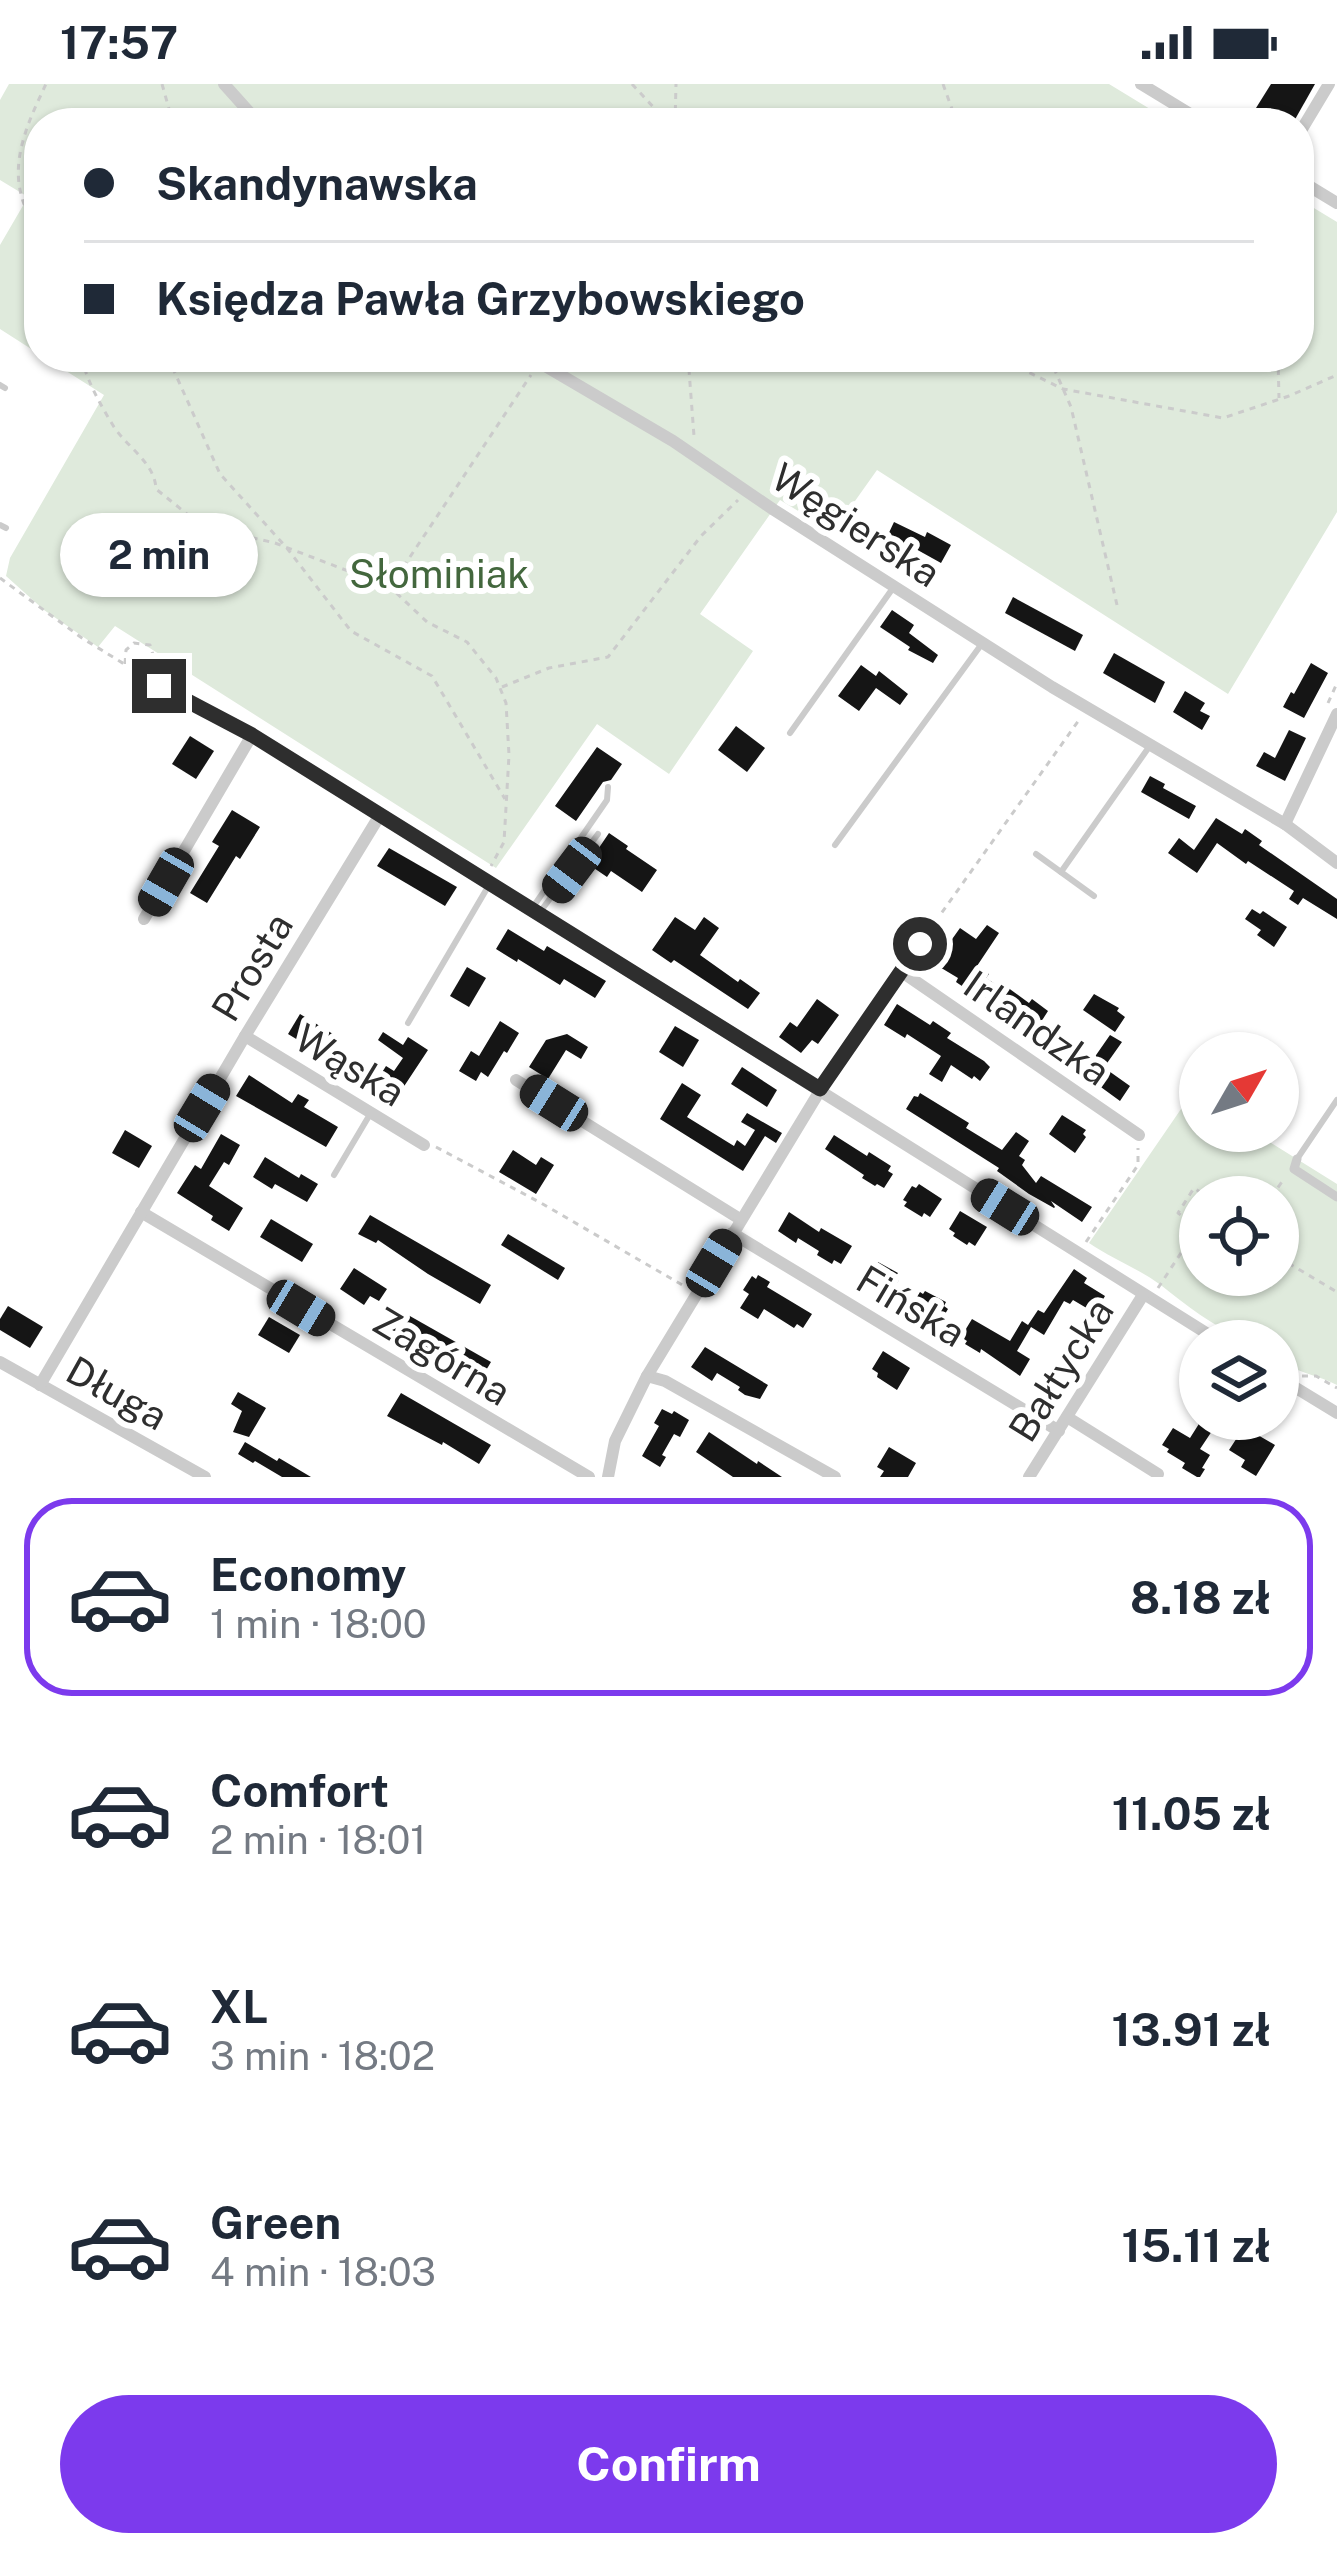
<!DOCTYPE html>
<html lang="en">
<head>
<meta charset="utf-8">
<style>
  :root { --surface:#fff; --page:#f2f2f3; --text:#1f2937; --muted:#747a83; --line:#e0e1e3; --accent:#7c3aed }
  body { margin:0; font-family:"Public Sans",sans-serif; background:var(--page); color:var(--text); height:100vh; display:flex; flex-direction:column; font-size:45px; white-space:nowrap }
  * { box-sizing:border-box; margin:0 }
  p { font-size:39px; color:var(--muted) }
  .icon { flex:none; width:66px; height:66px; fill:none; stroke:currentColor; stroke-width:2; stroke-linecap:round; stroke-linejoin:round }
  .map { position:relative; height:1393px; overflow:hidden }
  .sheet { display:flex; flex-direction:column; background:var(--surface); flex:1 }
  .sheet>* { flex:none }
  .top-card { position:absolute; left:24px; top:24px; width:1290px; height:264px; border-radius:48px; box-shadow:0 3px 9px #0004; display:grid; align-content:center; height:264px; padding:0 60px; background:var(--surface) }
  .needle { width:78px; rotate:51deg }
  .tools { position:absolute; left:1179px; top:948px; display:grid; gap:24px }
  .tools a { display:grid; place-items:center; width:120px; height:120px; border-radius:50%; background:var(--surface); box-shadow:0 3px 9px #0004; font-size:60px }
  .end { position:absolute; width:54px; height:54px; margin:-27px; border:15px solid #2e2e2e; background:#fff; box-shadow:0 0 0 6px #fff }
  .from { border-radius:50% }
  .bubble { position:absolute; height:84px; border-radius:42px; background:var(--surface); box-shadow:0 3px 9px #0004; font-size:39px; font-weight:700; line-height:84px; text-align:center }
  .car { position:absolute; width:36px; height:72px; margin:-36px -18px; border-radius:15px; box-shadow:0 0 9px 3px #0007; background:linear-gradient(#222 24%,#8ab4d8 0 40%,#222 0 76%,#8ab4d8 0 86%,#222 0) }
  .top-card b { display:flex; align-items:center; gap:42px; height:114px; font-size:45px }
  .top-card b+b { border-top:3px solid var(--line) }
  .top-card i { width:30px; height:30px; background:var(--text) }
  ul { padding:21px 0 0; list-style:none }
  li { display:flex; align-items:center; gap:36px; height:198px; margin:0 24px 18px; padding:0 36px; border:6px solid transparent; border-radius:48px }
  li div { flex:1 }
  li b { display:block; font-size:45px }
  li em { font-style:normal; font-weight:700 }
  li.on { border-color:var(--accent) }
  li>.icon { width:108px; height:108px; stroke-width:1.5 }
  .button { display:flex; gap:24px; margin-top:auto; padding:24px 60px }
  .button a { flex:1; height:138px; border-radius:72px; background:var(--accent); color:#fff; font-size:48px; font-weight:700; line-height:138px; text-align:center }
  .status { display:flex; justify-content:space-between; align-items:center; height:84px; padding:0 60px; background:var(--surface); direction:ltr }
  .status svg { height:33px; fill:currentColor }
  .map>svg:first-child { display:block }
  .green { fill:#dfeadc; fill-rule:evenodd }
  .building { fill:#151515 }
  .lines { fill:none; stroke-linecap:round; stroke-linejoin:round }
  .path { stroke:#cbcbcb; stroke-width:3; stroke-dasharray:6 6; stroke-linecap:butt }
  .service { stroke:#cbcbcb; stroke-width:6 }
  .pedestrian { stroke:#cbcbcb; stroke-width:9 }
  .minor { stroke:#cbcbcb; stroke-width:12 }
  .route { stroke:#2e2e2e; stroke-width:15 }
  .labels { text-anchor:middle; stroke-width:12; stroke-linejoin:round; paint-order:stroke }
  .street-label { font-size:39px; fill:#2e2e2e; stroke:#fff }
  .park-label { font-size:39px; fill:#43673d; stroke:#fff }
</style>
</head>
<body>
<div class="status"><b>17:57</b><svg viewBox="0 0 49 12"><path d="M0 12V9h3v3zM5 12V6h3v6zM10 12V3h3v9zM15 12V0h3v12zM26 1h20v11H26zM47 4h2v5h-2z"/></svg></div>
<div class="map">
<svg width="1337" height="1393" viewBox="0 0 1337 1393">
  <rect width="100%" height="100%" fill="#fff"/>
  <g class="green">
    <polygon points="9,0 1109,0 1173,39 39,39 39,270 0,245 0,161 28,113 0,96 0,16"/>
    <polygon points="1299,115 1337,138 1337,428 1228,610 877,386 833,448 780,416 700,530 753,567 669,690 597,640 496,784 115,542 98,563 44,526 6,492 10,474 104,311 44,273 1299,273"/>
    <path d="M1192 1009 1200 1014V1047H1252L1337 1100V1301C1317 1291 1297 1288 1278 1277V1257C1266 1257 1252 1259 1241 1254 1213 1242 1186 1221 1162 1202 1140 1185 1112 1175 1089 1159ZM1200 1113H1278V1191H1200Z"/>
  </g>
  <g class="building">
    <polygon points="1271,0 1315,0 1293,39 1262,39 1251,32"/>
    <polygon points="894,438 925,453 927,448 951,461 941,479 905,459 902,463 886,455"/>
    <polygon points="1013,513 1083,551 1075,567 1005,529"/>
    <polygon points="892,526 914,541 909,549 938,571 933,579 908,566 910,563 880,543"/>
    <polygon points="1114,569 1165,598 1155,619 1103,589"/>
    <polygon points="1311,579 1328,589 1304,634 1283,623 1291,608 1294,610"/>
    <polygon points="861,581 876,592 879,587 908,610 900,621 876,604 859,627 838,612"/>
    <polygon points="1185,607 1205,619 1200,627 1210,632 1202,646 1173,628"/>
    <polygon points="736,642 765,664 747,688 718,666"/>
    <polygon points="1289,646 1306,654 1285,697 1256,682 1264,668 1275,674"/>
    <polygon points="190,652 214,667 196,695 172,680"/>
    <polygon points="597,663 622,680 611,696 603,698 576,737 555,722"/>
    <polygon points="1150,692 1165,700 1163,704 1196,722 1189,735 1141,708"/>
    <polygon points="232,726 260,743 240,775 236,772 207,819 190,809 219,762 212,758"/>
    <polygon points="1216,734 1242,750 1245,745 1262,757 1259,761 1337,815 1337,835 1303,814 1298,821 1289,815 1294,807 1248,777 1246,780 1217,759 1197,789 1168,769 1179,754 1194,766"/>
    <polygon points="609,749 628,762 626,765 657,786 642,808 611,787 607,793 588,780"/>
    <polygon points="389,764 457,803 445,822 377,782"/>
    <polygon points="1252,825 1260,830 1263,827 1287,843 1274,863 1257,851 1261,846 1245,835"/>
    <polygon points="675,833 695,846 704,833 719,844 700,871 738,898 740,895 760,909 748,925 674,876 671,879 652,866"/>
    <polygon points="987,841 999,849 977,882 989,890 986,894 1004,906 1007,903 1029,919 1032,915 1048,927 1041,938 1086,970 1094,974 1110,951 1122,958 1105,982 1106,985 1130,1002 1120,1017 1024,947 1026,943 977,908 975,911 956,898 958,894 933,879 947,856 950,858 960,844 976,855"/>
    <polygon points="508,845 544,867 547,862 606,897 595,914 564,895 560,901 518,875 517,878 496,865"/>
    <polygon points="467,883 486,894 469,923 450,912"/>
    <polygon points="1094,910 1119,924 1117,927 1125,933 1115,948 1083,926"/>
    <polygon points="817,915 839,931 818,960 812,956 801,969 779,953 790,938 797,943"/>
    <polygon points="897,920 930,941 933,937 951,949 947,954 984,977 990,983 980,997 974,992 972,995 951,981 942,998 929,990 941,972 907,950 905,954 884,941"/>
    <polygon points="300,930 333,950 321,970 288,950"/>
    <polygon points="500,937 519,949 507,969 504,967 488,993 481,988 476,997 459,987 471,967 479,972"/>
    <polygon points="675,942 699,956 683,983 659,968"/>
    <polygon points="383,948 403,961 408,953 428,966 395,1016 373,1003 386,982 394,987 403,974 378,956"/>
    <polygon points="567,950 588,963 581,975 566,966 548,995 529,983 546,956"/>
    <polygon points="742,983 777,1006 767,1023 731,1000"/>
    <polygon points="249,991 292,1019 298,1010 309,1016 304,1023 338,1043 326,1063 236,1012"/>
    <polygon points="682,999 701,1011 687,1033 734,1062 737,1056 745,1062 755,1046 741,1038 747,1029 782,1049 776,1059 765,1052 743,1087 660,1035"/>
    <polygon points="920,1009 969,1039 966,1044 1002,1066 1016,1048 1029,1057 1019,1072 1025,1076 1022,1081 1036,1099 1041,1092 1092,1123 1082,1138 1051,1117 1055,1123 1054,1124 1029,1110 997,1087 999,1084 906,1025 914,1012 918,1013"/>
    <polygon points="1062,1031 1086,1046 1083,1050 1086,1053 1075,1069 1049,1050"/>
    <polygon points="125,1046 152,1062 139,1084 112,1069"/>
    <polygon points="221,1050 240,1061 229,1081 224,1078 209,1102 243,1124 229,1147 211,1136 213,1132 177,1109 195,1081 201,1085"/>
    <polygon points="834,1051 867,1072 869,1068 891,1082 888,1087 893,1090 884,1104 877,1100 875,1102 862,1094 864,1091 825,1065"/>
    <polygon points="513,1066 536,1081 541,1073 554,1081 536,1110 499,1088"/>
    <polygon points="265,1073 299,1094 301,1090 318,1100 307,1118 275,1100 272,1105 253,1093"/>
    <polygon points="919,1100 942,1115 930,1133 924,1129 922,1133 904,1122 907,1118 903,1116 912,1102 916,1104"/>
    <polygon points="960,1127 987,1143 975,1162 969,1158 967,1161 953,1152 955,1149 949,1145"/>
    <polygon points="789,1128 819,1148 821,1144 852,1162 841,1180 834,1176 832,1180 817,1171 819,1167 798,1154 796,1159 778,1147"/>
    <polygon points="370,1131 491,1201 480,1220 428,1190 378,1156 376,1159 358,1150"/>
    <polygon points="271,1135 313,1160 302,1178 260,1153"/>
    <polygon points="508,1150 565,1184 558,1196 501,1161"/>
    <polygon points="878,1178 898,1189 895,1193 899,1196 890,1210 884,1206 882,1209 867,1201 868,1197 862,1193 871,1179 876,1182"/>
    <polygon points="354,1184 387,1205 379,1217 370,1212 364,1221 340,1205"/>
    <polygon points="1074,1185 1087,1194 1084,1199 1105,1212 1095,1229 1073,1216 1070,1220 1064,1217 1044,1251 1031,1243 1017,1267 1030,1275 1020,1292 981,1265 980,1269 965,1260 967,1257 961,1253 972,1235 1010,1257 1022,1237 1028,1241 1038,1226 1044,1229"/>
    <polygon points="758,1191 770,1198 767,1203 812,1230 803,1244 797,1240 794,1244 764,1225 758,1235 740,1224 749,1210 743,1206 752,1192 756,1195"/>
    <polygon points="925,1207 946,1218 944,1222 948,1225 939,1240 931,1235 929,1238 916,1230 918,1227 911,1223 920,1208 923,1210"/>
    <polygon points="8,1222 43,1243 30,1264 0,1246 0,1235"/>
    <polygon points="394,1223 491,1278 479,1298 384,1241"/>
    <polygon points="269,1233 300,1251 289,1269 258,1251"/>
    <polygon points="705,1263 768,1301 760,1315 745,1311 738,1306 740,1303 717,1289 712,1297 691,1283"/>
    <polygon points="883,1267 910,1284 897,1306 877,1293 878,1289 872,1285"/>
    <polygon points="238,1308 266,1324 249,1353 233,1348 242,1327 231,1320"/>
    <polygon points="401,1309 491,1361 479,1380 443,1358 442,1361 387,1332"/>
    <polygon points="662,1325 672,1330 674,1327 689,1336 680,1353 674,1350 662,1371 666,1373 660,1383 642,1372 659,1342 654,1339"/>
    <polygon points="1202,1335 1220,1335 1200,1365 1210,1371 1202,1384 1205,1385 1200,1393 1197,1393 1182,1384 1185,1379 1167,1368 1169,1365 1162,1361 1173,1344 1190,1354"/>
    <polygon points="1244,1343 1275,1361 1256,1392 1241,1383 1245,1376 1229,1366"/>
    <polygon points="709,1348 757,1380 758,1377 782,1393 733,1393 696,1368"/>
    <polygon points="245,1358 277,1377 279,1374 311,1393 282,1393 255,1377 253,1379 238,1370"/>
    <polygon points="889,1363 916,1379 908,1393 880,1393 884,1387 877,1383"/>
  </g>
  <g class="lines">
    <g class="path">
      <polyline points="162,0 173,39"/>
      <polyline points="632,0 668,39"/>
      <polyline points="943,0 957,39"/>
      <polyline points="675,39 676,0"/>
      <path d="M39 154C33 139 24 124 21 110 11 72 31 32 46 0"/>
      <path d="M81 273C88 299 100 320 114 343 128 364 155 379 156 405L202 442 275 459 390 503 427 538 467 558 496 594 506 619 509 671 504 758 491 782"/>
      <polyline points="175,273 171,280 220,390 286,463 351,547 432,592 505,715"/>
      <polyline points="688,273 694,352"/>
      <polyline points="997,273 1063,305 1223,334 1289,312 1337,291"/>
      <polyline points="1049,273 1071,323 1117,521"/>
      <polyline points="1278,273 1279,314"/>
      <polyline points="0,494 82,554 147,594"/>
      <polyline points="390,503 531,291"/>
      <polyline points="125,580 126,566 134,559 150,561 154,574 149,593"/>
      <polyline points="502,603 549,584 608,573 701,452 738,416"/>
      <polyline points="1328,619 1337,599"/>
      <polyline points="928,848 1079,636"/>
      <polyline points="436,1063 541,1119 684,1202"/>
      <polyline points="1271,1113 1284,1095"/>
      <polyline points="1200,1145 1178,1129 1194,1104 1208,1113"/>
      <polyline points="1086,1158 1138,1081 1138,1064"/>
      <polyline points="1278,1173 1337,1208"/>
      <polyline points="1158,1204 1198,1143"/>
      <polyline points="1302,1292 1316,1292 1337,1304"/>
    </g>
    <g class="service">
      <polyline points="0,301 5,304"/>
      <polyline points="0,441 6,444"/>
      <polyline points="790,649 893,504"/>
      <polyline points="835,761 981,561"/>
      <polyline points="1036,770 1094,812"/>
      <polyline points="1061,788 1149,663"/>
      <polyline points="533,823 607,716 608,703"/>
      <polyline points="540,828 598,750"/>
      <polyline points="408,939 489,801"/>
      <polyline points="1297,1075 1337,1016"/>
      <polyline points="334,1091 369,1032"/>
    </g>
    <polyline class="pedestrian" points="1297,1075 1294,1085 1337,1113"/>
    <g class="minor">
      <polyline points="224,0 259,39"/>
      <polyline points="1141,0 1205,39"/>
      <polyline points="1299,50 1329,0"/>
      <polyline points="1299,96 1337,119"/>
      <polyline points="530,273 673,357 774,426 1052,603 1285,740 1337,779"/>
      <polyline points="159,602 252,651 1219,1257"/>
      <polyline points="1285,740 1337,630"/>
      <polyline points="144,835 252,651"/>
      <polyline points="902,888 1139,1051"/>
      <polyline points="245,952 424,1061"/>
      <polyline points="516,996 740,1135"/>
      <polyline points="141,1128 589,1393"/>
      <polyline points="732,1149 1059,1347"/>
      <polyline points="0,1278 205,1393"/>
      <polyline points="647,1292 665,1297 835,1393"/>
      <polyline points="1278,1293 1337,1329"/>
      <polyline points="40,1301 245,952 380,731"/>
      <polyline points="1067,1333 1158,1390"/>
      <polyline points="608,1393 615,1357 647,1292 821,1005 920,860"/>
      <polyline points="1029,1393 1143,1211"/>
    </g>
  </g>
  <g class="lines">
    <polyline class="route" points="159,602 252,651 820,1005 920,860"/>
  </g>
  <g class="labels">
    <g class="street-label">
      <text transform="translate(856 441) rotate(33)" y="14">Węgierska</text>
      <text transform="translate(252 883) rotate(-59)" y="14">Prosta</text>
      <text transform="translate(1037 944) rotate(35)" y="14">Irlandzka</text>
      <text transform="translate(350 981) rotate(31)" y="14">Wąska</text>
      <text transform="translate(911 1222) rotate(31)" y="14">Fińska</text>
      <text transform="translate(442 1272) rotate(31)" y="14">Zagórna</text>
      <text transform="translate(1061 1286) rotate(-58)" y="14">Bałtycka</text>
      <text transform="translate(117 1309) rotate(29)" y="14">Długa</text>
    </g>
    <g class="park-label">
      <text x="439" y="504">Słominiak</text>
    </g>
  </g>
</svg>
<div class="tools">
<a><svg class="needle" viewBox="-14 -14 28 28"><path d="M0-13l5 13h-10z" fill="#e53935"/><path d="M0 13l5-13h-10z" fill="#747a83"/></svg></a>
<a><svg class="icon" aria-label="locate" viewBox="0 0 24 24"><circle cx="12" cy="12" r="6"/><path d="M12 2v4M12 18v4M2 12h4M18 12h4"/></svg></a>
<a><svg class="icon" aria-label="layers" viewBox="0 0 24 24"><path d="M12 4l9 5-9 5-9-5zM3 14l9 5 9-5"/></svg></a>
</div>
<i class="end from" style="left:920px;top:860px"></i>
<i class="end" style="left:159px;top:602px"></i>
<div class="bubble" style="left:60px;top:429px;width:198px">2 min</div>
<i class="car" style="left:572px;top:786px;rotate:217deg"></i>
<i class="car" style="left:166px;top:798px;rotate:210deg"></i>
<i class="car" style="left:554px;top:1019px;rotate:302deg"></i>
<i class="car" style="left:202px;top:1024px;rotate:31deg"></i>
<i class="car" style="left:1005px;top:1123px;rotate:302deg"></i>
<i class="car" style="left:714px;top:1179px;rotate:31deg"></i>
<i class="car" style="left:301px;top:1224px;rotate:121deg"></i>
<div class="top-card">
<b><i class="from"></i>Skandynawska</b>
<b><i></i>Księdza Pawła Grzybowskiego</b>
</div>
</div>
<section class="sheet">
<ul>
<li class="on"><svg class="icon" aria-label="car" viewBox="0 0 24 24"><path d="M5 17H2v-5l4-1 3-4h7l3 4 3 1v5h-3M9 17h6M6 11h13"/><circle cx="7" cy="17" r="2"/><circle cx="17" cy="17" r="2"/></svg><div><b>Economy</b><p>1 min · 18:00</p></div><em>8.18 zł</em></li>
<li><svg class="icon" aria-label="car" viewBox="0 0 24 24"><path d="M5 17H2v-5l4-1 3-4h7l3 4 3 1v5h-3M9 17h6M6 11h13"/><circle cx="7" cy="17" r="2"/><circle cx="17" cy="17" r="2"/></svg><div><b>Comfort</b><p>2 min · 18:01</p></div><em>11.05 zł</em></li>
<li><svg class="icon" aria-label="car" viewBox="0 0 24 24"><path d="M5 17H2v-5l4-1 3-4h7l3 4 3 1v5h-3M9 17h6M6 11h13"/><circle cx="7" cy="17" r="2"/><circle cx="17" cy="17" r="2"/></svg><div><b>XL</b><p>3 min · 18:02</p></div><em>13.91 zł</em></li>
<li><svg class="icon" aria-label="car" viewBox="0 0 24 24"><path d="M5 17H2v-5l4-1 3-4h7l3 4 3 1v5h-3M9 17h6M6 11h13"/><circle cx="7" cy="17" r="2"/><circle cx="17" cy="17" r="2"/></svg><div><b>Green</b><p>4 min · 18:03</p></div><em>15.11 zł</em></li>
</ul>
<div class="button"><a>Confirm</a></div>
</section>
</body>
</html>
